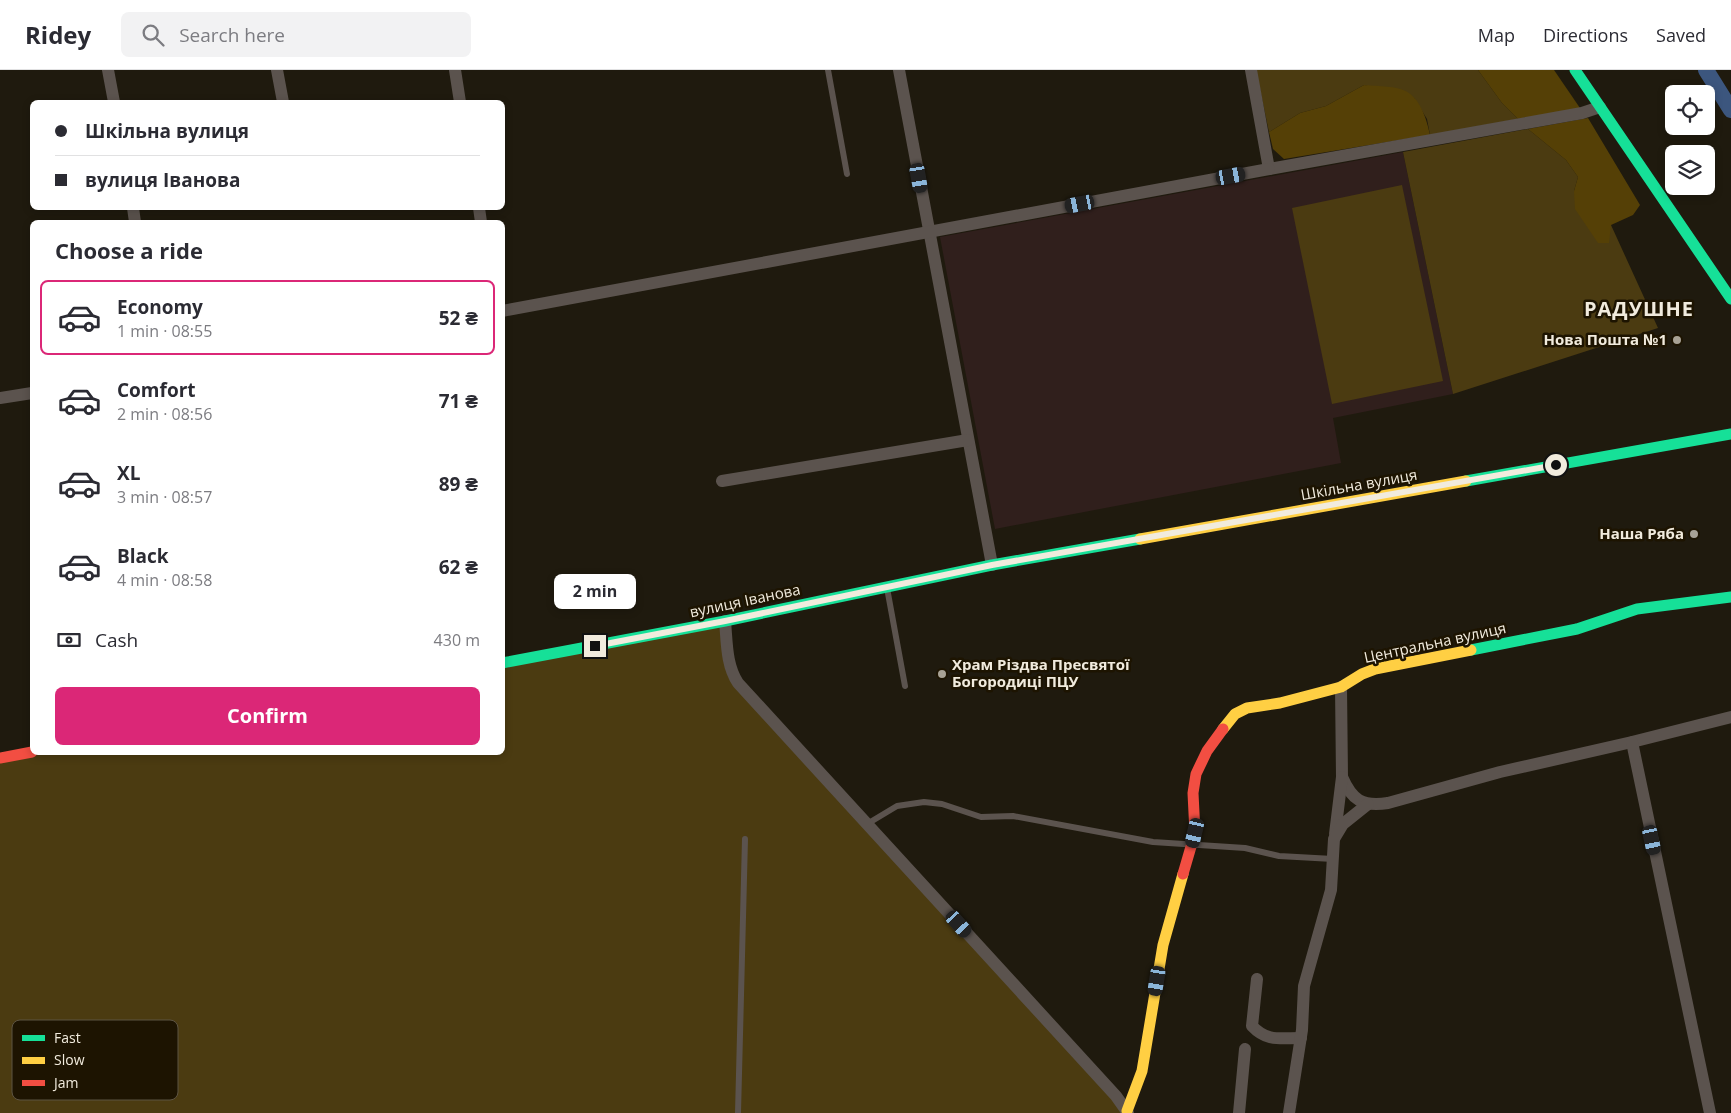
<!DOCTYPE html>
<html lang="en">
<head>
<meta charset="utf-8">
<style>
  :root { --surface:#fff; --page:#f2f2f3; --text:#2b2b33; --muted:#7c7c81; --line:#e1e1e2; --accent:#db2777 }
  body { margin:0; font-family:"Open Sans",sans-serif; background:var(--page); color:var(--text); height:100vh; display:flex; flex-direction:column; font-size:19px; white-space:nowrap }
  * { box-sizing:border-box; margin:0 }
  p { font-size:16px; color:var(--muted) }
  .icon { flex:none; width:28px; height:28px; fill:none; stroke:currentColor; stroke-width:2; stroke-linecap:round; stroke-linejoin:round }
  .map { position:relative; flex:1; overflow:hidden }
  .side { position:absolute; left:30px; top:150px; width:475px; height:535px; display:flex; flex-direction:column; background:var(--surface); border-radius:8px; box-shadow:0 2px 8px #0003 }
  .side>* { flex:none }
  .top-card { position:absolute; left:30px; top:30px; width:475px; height:110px; border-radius:8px; box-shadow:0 2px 8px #0003; display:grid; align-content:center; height:110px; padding:0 25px; background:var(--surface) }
  .fabs { position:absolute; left:1665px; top:15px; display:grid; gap:10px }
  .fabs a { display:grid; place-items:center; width:50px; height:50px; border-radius:8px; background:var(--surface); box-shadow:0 2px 8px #0003; font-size:25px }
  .end { position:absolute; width:22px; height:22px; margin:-11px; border:6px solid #f1ebdd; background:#111; box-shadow:0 0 0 2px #111 }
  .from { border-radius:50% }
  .bubble { position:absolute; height:35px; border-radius:8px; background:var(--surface); box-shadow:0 2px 8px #0003; font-size:16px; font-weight:700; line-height:35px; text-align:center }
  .car { position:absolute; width:15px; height:30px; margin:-15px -8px; border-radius:6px; box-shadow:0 0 4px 1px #0007; background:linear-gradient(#222 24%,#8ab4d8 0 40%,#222 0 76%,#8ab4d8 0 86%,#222 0) }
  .top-card b { display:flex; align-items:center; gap:18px; height:48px; font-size:19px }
  .top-card b+b { border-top:1px solid var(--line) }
  .top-card i { width:12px; height:12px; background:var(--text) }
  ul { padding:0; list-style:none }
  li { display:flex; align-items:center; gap:15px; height:75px; margin:0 10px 8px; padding:0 15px; border:2px solid transparent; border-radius:8px }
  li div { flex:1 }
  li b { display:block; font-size:19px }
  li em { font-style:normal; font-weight:700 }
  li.on { border-color:var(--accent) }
  li>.icon { width:45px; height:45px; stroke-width:1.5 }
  h2 { padding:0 25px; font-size:22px; line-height:60px }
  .pay { display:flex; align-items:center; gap:12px; height:55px; padding:0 25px; font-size:19px }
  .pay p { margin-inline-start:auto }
  .action { display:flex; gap:10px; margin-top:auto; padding:10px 25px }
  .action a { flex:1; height:58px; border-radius:8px; background:var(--accent); color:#fff; font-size:20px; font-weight:700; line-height:58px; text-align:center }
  header { display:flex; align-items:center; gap:30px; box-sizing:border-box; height:70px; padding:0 25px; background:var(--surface); border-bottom:1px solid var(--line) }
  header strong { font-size:24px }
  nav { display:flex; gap:28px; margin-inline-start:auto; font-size:18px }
  .search { width:350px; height:45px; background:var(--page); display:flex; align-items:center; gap:12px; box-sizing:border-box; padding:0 18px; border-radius:8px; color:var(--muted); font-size:19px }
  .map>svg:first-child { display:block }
  .education { fill:#301f1c }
  .green { fill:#4b3b11 }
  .forest { fill:#554006 }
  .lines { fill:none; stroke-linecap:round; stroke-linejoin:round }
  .canal { stroke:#3c567e; stroke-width:16 }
  .lane { stroke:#5b534e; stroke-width:6 }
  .street { stroke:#5b534e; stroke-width:12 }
  .fast { stroke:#16e098; stroke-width:11 }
  .slow { stroke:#ffcf43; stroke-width:11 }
  .jam { stroke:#f24e42; stroke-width:11 }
  .route { stroke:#f1ebdd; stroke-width:6 }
  .poi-dot { fill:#a8a295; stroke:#1d1401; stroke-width:2 }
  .labels { text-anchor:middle; stroke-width:5; stroke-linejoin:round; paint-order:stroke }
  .poi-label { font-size:15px; font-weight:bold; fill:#f1ebdd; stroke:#1d1401; text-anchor:end }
  .street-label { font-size:15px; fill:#f1ebdd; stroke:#1d1401 }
  .district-label { font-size:20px; font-weight:bold; letter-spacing:1px; fill:#f1ebdd; stroke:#1d1401 }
  .key { fill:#1d1401; stroke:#5d5443; stroke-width:1 }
  .key-label { font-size:14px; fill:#f1ebdd }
</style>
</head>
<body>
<header>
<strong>Ridey</strong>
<div class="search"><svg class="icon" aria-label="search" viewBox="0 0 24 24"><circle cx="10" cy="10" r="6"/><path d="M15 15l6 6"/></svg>Search here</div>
<nav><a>Map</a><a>Directions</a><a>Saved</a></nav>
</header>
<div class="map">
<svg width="1731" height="1043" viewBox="0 0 1731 1043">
  <rect width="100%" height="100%" fill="#1f1a0e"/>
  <polygon class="education" points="1403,82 1453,324 1333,348 1341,393 995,459 940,167"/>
  <g class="green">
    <polygon points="1256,0 1478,0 1502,33 1518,49 1430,65 1427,49 1414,28 1364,15 1326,36 1300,43 1269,62"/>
    <polygon points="1528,59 1566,90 1578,107 1574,121 1611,155 1658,258 1453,324 1403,82"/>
    <polygon points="1402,115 1443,311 1332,334 1292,138"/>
    <polygon points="725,551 731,600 1128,1043 0,1043 0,687 32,682 502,682 503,593"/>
  </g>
  <g class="forest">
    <polygon points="1478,0 1554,0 1580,38 1518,49 1502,33"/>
    <path d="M1364 15C1374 16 1395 16 1403 20 1420 26 1427 50 1430 65L1284 89 1273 79 1269 62 1300 43 1326 36Z"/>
    <polygon points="1588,48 1640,135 1633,145 1611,155 1609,173 1598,173 1575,139 1574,121 1578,107 1566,90 1528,59"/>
  </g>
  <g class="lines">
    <polyline class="canal" points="1706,0 1731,40"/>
    <g class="lane">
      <polyline points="828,0 847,104"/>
      <polyline points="887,518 905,616"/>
      <polyline points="867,754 897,736 924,732 942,734 981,747 1013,746 1153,772 1245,778 1279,786 1333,789"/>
      <polyline points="738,1043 745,769"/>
    </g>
    <g class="street">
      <polyline points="108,0 114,32"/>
      <polyline points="277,0 283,32"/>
      <polyline points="455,0 460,32"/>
      <polyline points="899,0 992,495"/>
      <polyline points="1251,0 1269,99 1582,43 1600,37"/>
      <polyline points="133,138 135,152"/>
      <polyline points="479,138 481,152"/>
      <polyline points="502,241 1269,99"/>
      <polyline points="0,328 32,323"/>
      <polyline points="722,411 968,370"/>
      <path d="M725 551C727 572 726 595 738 613L1116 1026 1128 1043"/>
      <path d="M1341 617 1342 707C1352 730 1362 737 1388 733L1500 702 1632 672 1731 647"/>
      <polyline points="1632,672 1710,1043"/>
      <polyline points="1335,764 1342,707"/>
      <path d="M1257 909 1252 956C1267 972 1280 968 1301 968"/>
      <polyline points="1239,1043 1245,979"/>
      <polyline points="1289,1043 1302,960 1304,916 1331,820 1334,769 1343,754 1368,734"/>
    </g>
    <g class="fast">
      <polyline points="1575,0 1731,229"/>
      <polyline points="1466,411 1731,364"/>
      <polyline points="1471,580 1577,559 1637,539 1731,527"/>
      <polyline points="502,593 725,551 992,495 1140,469"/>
    </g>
    <g class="slow">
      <polyline points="1140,469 1466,411"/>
      <polyline points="1223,659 1235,644 1247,638 1280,633 1341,617 1362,604 1375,599 1471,580"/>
      <polyline points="1127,1041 1142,1001 1163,875 1183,804"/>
    </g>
    <g class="jam">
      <polyline points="0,688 32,682"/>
      <polyline points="1183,804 1195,763 1193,723 1196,704 1207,681 1223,659"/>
    </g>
  </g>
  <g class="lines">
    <polyline class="route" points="595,576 725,551 992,495 1556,395"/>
  </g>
  <g class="poi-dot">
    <circle cx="1677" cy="270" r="5"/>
    <circle cx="1694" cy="464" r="5"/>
    <circle cx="942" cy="604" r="5"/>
  </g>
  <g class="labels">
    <g class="poi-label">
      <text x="1667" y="275">Нова Пошта №1</text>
      <text x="1684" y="469">Наша Ряба</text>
      <text x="952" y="600" text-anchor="start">Храм Різдва Пресвятої<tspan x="952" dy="17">Богородиці ПЦУ</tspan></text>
    </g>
    <g class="street-label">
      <text transform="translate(1359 415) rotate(-10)" y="5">Шкільна вулиця</text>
      <text transform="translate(745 531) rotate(-12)" y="5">вулиця Іванова</text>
      <text transform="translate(1435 573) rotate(-12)" y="5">Центральна вулиця</text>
    </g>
    <g class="district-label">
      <text x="1639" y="246">РАДУШНЕ</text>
    </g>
  </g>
  <rect x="12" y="950" width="166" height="80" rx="8" class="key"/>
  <rect x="22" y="965" width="23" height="6" fill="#16e098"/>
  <rect x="22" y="987" width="23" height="7" fill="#ffcf43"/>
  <rect x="22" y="1010" width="23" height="6" fill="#f24e42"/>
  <g class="key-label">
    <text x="54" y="973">Fast</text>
    <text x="54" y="995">Slow</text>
    <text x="54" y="1018">Jam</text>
  </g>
</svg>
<div class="fabs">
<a><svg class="icon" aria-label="locate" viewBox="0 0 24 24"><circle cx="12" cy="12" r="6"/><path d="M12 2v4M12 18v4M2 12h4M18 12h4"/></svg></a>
<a><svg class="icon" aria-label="layers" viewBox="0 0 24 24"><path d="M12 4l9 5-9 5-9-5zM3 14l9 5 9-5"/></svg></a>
</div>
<i class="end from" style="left:1556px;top:395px"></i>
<i class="end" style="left:595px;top:576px"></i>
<div class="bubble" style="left:554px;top:504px;width:82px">2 min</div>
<i class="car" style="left:1231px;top:106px;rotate:80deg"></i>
<i class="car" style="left:919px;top:108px;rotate:170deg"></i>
<i class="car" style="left:1080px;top:134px;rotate:259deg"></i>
<i class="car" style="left:1195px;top:763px;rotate:193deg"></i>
<i class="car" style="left:1652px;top:770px;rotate:168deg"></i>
<i class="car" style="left:959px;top:854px;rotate:138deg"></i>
<i class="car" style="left:1157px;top:911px;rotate:189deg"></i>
<div class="top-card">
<b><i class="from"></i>Шкільна вулиця</b>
<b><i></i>вулиця Іванова</b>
</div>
<section class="side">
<h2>Choose a ride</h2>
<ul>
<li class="on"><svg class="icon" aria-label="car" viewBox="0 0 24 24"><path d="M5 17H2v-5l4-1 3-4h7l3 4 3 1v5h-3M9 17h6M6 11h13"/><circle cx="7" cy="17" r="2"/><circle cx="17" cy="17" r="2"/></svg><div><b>Economy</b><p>1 min · 08:55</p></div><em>52 ₴</em></li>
<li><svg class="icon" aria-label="car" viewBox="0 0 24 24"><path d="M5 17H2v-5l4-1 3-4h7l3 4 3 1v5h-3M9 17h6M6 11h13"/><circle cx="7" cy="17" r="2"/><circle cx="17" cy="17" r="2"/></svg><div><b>Comfort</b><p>2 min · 08:56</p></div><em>71 ₴</em></li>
<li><svg class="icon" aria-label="car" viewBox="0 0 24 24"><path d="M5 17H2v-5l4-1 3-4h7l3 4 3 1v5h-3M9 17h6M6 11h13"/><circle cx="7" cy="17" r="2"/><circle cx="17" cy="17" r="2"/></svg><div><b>XL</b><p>3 min · 08:57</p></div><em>89 ₴</em></li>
<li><svg class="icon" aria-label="car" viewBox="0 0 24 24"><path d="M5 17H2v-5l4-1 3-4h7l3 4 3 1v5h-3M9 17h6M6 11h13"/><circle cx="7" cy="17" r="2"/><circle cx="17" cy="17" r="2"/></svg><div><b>Black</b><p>4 min · 08:58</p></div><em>62 ₴</em></li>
</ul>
<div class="pay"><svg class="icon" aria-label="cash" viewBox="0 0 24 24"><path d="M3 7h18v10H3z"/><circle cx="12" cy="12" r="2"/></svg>Cash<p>430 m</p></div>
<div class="action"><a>Confirm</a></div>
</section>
</div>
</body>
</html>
